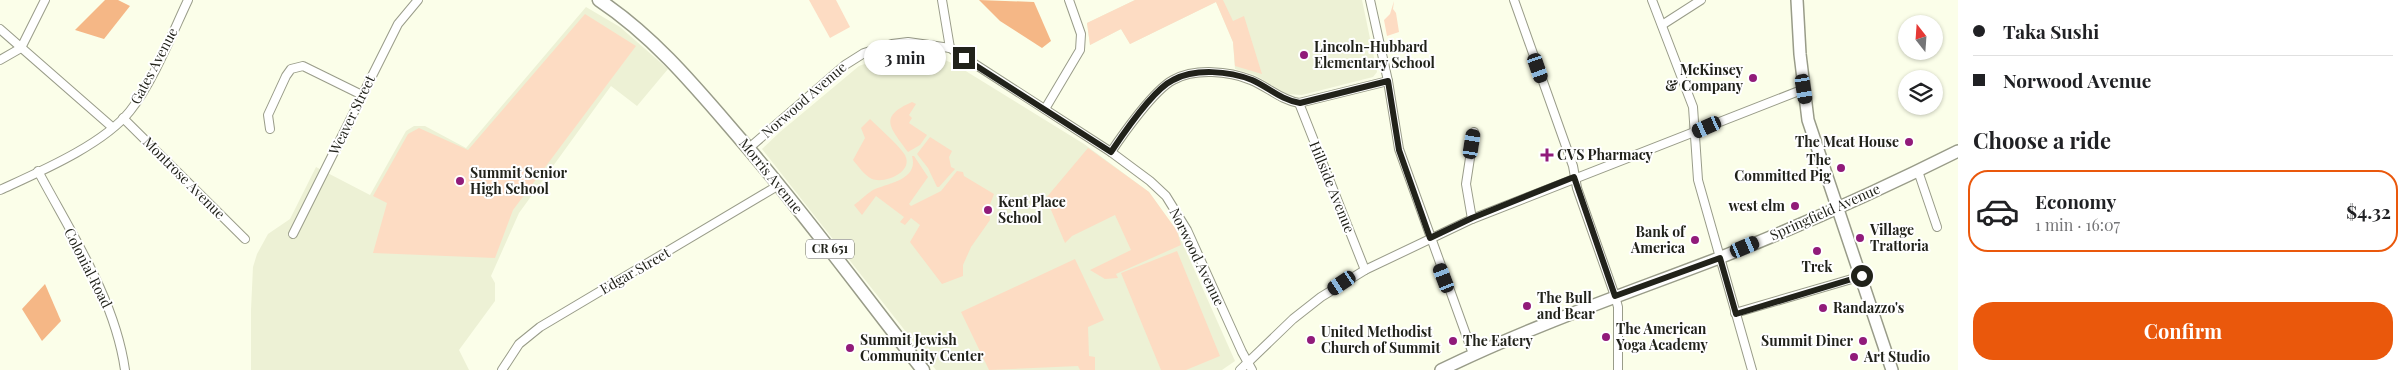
<!DOCTYPE html>
<html lang="en">
<head>
<meta charset="utf-8">
<style>
  :root { --surface:#fff; --page:#f2f2f2; --text:#202124; --muted:#757577; --line:#e0e0e0; --accent:#ea580c }
  body { margin:0; font-family:"Playfair Display",serif; background:var(--page); color:var(--text); height:100vh; display:flex; flex-direction:column; font-size:19px; white-space:nowrap }
  * { box-sizing:border-box; margin:0 }
  p { font-size:16px; color:var(--muted) }
  .icon { flex:none; width:28px; height:28px; fill:none; stroke:currentColor; stroke-width:2; stroke-linecap:round; stroke-linejoin:round }
  .map { position:relative; flex:1; overflow:hidden }
  .side { display:flex; flex-direction:column; background:var(--surface); width:450px }
  .side>* { flex:none }
  .banner { display:grid; align-content:center; height:110px; padding:0 15px; background:var(--surface) }
  .needle { width:32px; rotate:343deg }
  .tools { position:absolute; left:1898px; top:15px; display:grid; gap:10px }
  .tools a { display:grid; place-items:center; width:45px; height:45px; border-radius:50%; background:var(--surface); box-shadow:0 1px 4px #0004; font-size:25px }
  .end { position:absolute; width:22px; height:22px; margin:-11px; border:6px solid #21221a; background:#fff; box-shadow:0 0 0 2px #fff }
  .from { border-radius:50% }
  .bubble { position:absolute; height:35px; border-radius:18px; background:var(--surface); box-shadow:0 1px 4px #0004; font-size:16px; font-weight:700; line-height:35px; text-align:center }
  .car { position:absolute; width:15px; height:30px; margin:-15px -8px; border-radius:6px; box-shadow:0 0 4px 1px #0007; background:linear-gradient(#222 24%,#8ab4d8 0 40%,#222 0 76%,#8ab4d8 0 86%,#222 0) }
  .banner b { display:flex; align-items:center; gap:18px; height:48px; font-size:19px }
  .banner b+b { border-top:1px solid var(--line) }
  .banner i { width:12px; height:12px; background:var(--text) }
  ul { padding:0; list-style:none }
  li { display:flex; align-items:center; gap:15px; height:82px; margin:0 10px 8px; padding:0 5px; border:2px solid transparent; border-radius:20px }
  li div { flex:1 }
  li b { display:block; font-size:19px }
  li em { font-style:normal; font-weight:700 }
  li.selected { border-color:var(--accent) }
  li>.icon { width:45px; height:45px; stroke-width:1.5 }
  h2 { padding:0 15px; font-size:22px; line-height:60px }
  .action { display:flex; gap:10px; margin-top:auto; padding:10px 15px }
  .action a { flex:1; height:58px; border-radius:20px; background:var(--accent); color:#fff; font-size:20px; font-weight:700; line-height:58px; text-align:center }
  main { display:flex; flex:1; min-height:0 }
  .map>svg:first-child { display:block }
  .built { fill:#edf1d5 }
  .green { fill:#fddcc3 }
  .forest { fill:#f5b786 }
  .lines { fill:none; stroke-linecap:round; stroke-linejoin:round }
  .street-casing { stroke:#999c89; stroke-width:10 }
  .secondary-casing { stroke:#999c89; stroke-width:14 }
  .primary-casing { stroke:#999c89; stroke-width:15 }
  .street { stroke:#fff; stroke-width:8 }
  .secondary { stroke:#fff; stroke-width:11 }
  .primary { stroke:#fff; stroke-width:12 }
  .route { stroke:#21221a; stroke-width:6 }
  .poi-dot { fill:#911b7a; stroke:#fff; stroke-width:2 }
  .labels { text-anchor:middle; stroke-width:4; stroke-linejoin:round; paint-order:stroke }
  .shield { fill:#fff; stroke:#64645f; stroke-width:1 }
  .shield-label { font-size:12px; font-weight:bold; fill:#21221a }
  .poi-label { font-size:14px; font-weight:bold; fill:#21221a; stroke:#fff; text-anchor:start }
  .street-label { font-size:14px; fill:#21221a; stroke:#fff }
</style>
</head>
<body>
<main>
<div class="map">
<svg width="1958" height="370" viewBox="0 0 1958 370">
  <rect width="100%" height="100%" fill="#fbfee9"/>
  <g class="built">
    <polygon points="1135,0 1362,0 1377,72 1373,77 1302,95 1287,94 1255,75 1235,69 1233,42 1216,2 1130,44 1121,29 1090,45 1087,23"/>
    <polygon points="586,7 620,27 668,69 637,106 611,86 519,213 491,276 495,283 495,301 459,350 469,370 251,370 251,310 253,267 257,254 268,234 290,219 316,167 370,195 406,131 414,126 425,126 466,148"/>
    <polygon points="914,51 934,55 956,65 1084,144 1149,192 1177,231 1235,361 1222,370 936,370 762,149 780,132 859,66 892,54"/>
  </g>
  <g class="green">
    <polygon points="809,0 836,0 850,27 830,38"/>
    <polygon points="1135,0 1223,0 1233,21 1244,16 1262,74 1235,66 1233,42 1216,2 1130,44 1121,29 1090,45 1087,23"/>
    <polygon points="1394,1 1393,9 1396,13 1399,32 1387,36 1384,20 1390,14"/>
    <polygon points="585,14 636,46 513,210 495,258 373,253 387,203 373,196 408,134 419,128 468,150"/>
    <path d="M912 102 916 104 909 115 912 118 909 123 927 135 920 145 908 152C890 127 878 117 912 102Z"/>
    <path d="M870 119C880 129 898 144 905 155 914 172 885 184 872 179 865 176 858 166 853 160L865 138 861 128Z"/>
    <polygon points="930,137 952,151 949,157 951,167 955,169 939,187 937,187 928,168 917,154"/>
    <polygon points="1088,148 1149,192 1177,231 1181,245 1116,274 1118,278 1105,279 1090,270 1131,250 1115,215 1072,236 1065,243 1046,198"/>
    <path d="M912 156H914L928 177 909 204 911 206 941 191 957 171 963 172 964 176 994 194 989 207 990 220 971 247 963 265V276L942 284 910 242 920 225 911 218 905 225 900 222 904 217 876 196 862 215 854 205C860 201 866 194 873 190 888 183 919 180 912 156Z"/>
    <polygon points="1177,251 1220,356 1186,370 1161,370 1121,273"/>
    <polygon points="1075,259 1104,320 1088,327 1089,356 1095,357 1095,370 1080,370 1078,366 989,370 961,312"/>
  </g>
  <g class="forest">
    <polygon points="105,0 118,0 130,6 104,39 75,30"/>
    <polygon points="979,0 1034,2 1051,41 1042,48 1000,21"/>
    <polygon points="45,284 61,321 42,341 22,309"/>
  </g>
  <g class="lines">
    <defs>
      <g id="street">
        <polyline points="942,0 950,48"/>
        <polyline points="1370,0 1388,81 1399,149 1473,354"/>
        <polyline points="1514,0 1573,166 1577,188 1615,296 1618,307 1618,370"/>
        <polyline points="1652,0 1693,107 1698,180 1752,370"/>
        <polyline points="1662,25 1701,0"/>
        <polyline points="0,29 112,127"/>
        <polyline points="0,60 21,48 45,0"/>
        <polyline points="1299,103 1365,270"/>
        <polyline points="1045,109 1080,50 1081,34 1069,0"/>
        <polyline points="123,118 245,239"/>
        <polyline points="270,129 268,115 286,76 291,69 303,66 362,95"/>
        <polyline points="749,148 845,65 864,53 892,44 908,42 950,48 1111,152 1150,181 1166,196 1187,230 1242,352 1252,370"/>
        <path d="M1111 152C1123 134 1154 90 1173 80 1195 68 1229 71 1251 80 1268 87 1281 100 1299 103L1388 81"/>
        <path d="M38 171C71 233 115 299 125 370"/>
        <polyline points="1918,171 1937,227"/>
        <path d="M0 190C39 172 103 145 130 111 153 82 172 34 188 0"/>
        <polyline points="1472,219 1466,184 1474,132"/>
        <polyline points="293,234 398,24 418,0"/>
        <polyline points="1735,313 1862,276"/>
        <polyline points="502,370 519,344 540,327 779,185"/>
        <polyline points="1240,370 1293,319 1321,297 1365,270 1472,219 1804,89"/>
      </g>
      <g id="secondary">
        <polyline points="1797,0 1800,54 1808,120 1892,370"/>
        <path d="M1441 370C1531 326 1625 294 1719 258 1800 226 1880 190 1958 151"/>
      </g>
      <path id="primary" d="M599 0C656 38 698 90 742 141 806 215 863 294 923 370"/>
    </defs>
    <use href="#street" class="street-casing"/>
    <use href="#secondary" class="secondary-casing"/>
    <use href="#primary" class="primary-casing"/>
    <use href="#street" class="street"/>
    <use href="#secondary" class="secondary"/>
    <use href="#primary" class="primary"/>
  </g>
  <g class="lines">
    <path class="route" d="M964 58 1111 152C1123 134 1154 89 1173 80 1195 68 1229 71 1252 80 1268 87 1281 100 1300 103L1388 81 1399 150 1430 238 1472 218 1574 177 1615 296 1720 258 1736 314 1862 276"/>
  </g>
  <g class="poi-dot">
    <circle cx="1304" cy="55" r="5"/>
    <circle cx="1753" cy="78" r="5"/>
    <circle cx="1909" cy="142" r="5"/>
    <path d="M1544.5 147.5h5v5h5v5h-5v5h-5v-5h-5v-5h5z"/>
    <circle cx="1841" cy="168" r="5"/>
    <circle cx="460" cy="181" r="5"/>
    <circle cx="1795" cy="206" r="5"/>
    <circle cx="988" cy="210" r="5"/>
    <circle cx="1860" cy="238" r="5"/>
    <circle cx="1695" cy="240" r="5"/>
    <circle cx="1817" cy="251" r="5"/>
    <circle cx="1527" cy="306" r="5"/>
    <circle cx="1823" cy="308" r="5"/>
    <circle cx="1606" cy="337" r="5"/>
    <circle cx="1311" cy="340" r="5"/>
    <circle cx="1453" cy="341" r="5"/>
    <circle cx="1863" cy="341" r="5"/>
    <circle cx="850" cy="348" r="5"/>
    <circle cx="1854" cy="357" r="5"/>
  </g>
  <g class="labels">
    <rect class="shield" x="806" y="239.5" width="48" height="19" rx="4"/>
    <g class="shield-label">
      <text x="830" y="253">CR 651</text>
    </g>
    <g class="poi-label">
      <text x="1314" y="52">Lincoln-Hubbard<tspan x="1314" dy="16">Elementary School</tspan></text>
      <text x="1743" y="75" text-anchor="end">McKinsey<tspan x="1743" dy="16">&amp; Company</tspan></text>
      <text x="1899" y="147" text-anchor="end">The Meat House</text>
      <text x="1557" y="160">CVS Pharmacy</text>
      <text x="1831" y="165" text-anchor="end">The<tspan x="1831" dy="16">Committed Pig</tspan></text>
      <text x="470" y="178">Summit Senior<tspan x="470" dy="16">High School</tspan></text>
      <text x="998" y="207">Kent Place<tspan x="998" dy="16">School</tspan></text>
      <text x="1785" y="211" text-anchor="end">west elm</text>
      <text x="1870" y="235">Village<tspan x="1870" dy="16">Trattoria</tspan></text>
      <text x="1685" y="237" text-anchor="end">Bank of<tspan x="1685" dy="16">America</tspan></text>
      <text x="1817" y="272" text-anchor="middle">Trek</text>
      <text x="1537" y="303">The Bull<tspan x="1537" dy="16">and Bear</tspan></text>
      <text x="1833" y="313">Randazzo's</text>
      <text x="1616" y="334">The American<tspan x="1616" dy="16">Yoga Academy</tspan></text>
      <text x="1321" y="337">United Methodist<tspan x="1321" dy="16">Church of Summit</tspan></text>
      <text x="860" y="345">Summit Jewish<tspan x="860" dy="16">Community Center</tspan></text>
      <text x="1463" y="346">The Eatery</text>
      <text x="1853" y="346" text-anchor="end">Summit Diner</text>
      <text x="1864" y="362">Art Studio</text>
    </g>
    <g class="street-label">
      <text transform="translate(154 66) rotate(-62)" y="5">Gates Avenue</text>
      <text transform="translate(804 100) rotate(-41)" y="5">Norwood Avenue</text>
      <text transform="translate(352 115) rotate(-64)" y="5">Weaver Street</text>
      <text transform="translate(771 176) rotate(51)" y="5">Morris Avenue</text>
      <text transform="translate(184 178) rotate(45)" y="5">Montrose Avenue</text>
      <text transform="translate(1332 187) rotate(68)" y="5">Hillside Avenue</text>
      <text transform="translate(1825 212) rotate(-24)" y="5">Springfield Avenue</text>
      <text transform="translate(1197 257) rotate(64)" y="5">Norwood Avenue</text>
      <text transform="translate(88 268) rotate(63)" y="5">Colonial Road</text>
      <text transform="translate(635 271) rotate(-30)" y="5">Edgar Street</text>
    </g>
  </g>
</svg>
<div class="tools">
<a><svg class="needle" viewBox="-14 -14 28 28"><path d="M0-13l5 13h-10z" fill="#e53935"/><path d="M0 13l5-13h-10z" fill="#757577"/></svg></a>
<a><svg class="icon" aria-label="layers" viewBox="0 0 24 24"><path d="M12 4l9 5-9 5-9-5zM3 14l9 5 9-5"/></svg></a>
</div>
<i class="end from" style="left:1862px;top:276px"></i>
<i class="end" style="left:964px;top:58px"></i>
<div class="bubble" style="left:864px;top:40px;width:82px">3 min</div>
<i class="car" style="left:1538px;top:68px;rotate:161deg"></i>
<i class="car" style="left:1804px;top:89px;rotate:171deg"></i>
<i class="car" style="left:1707px;top:127px;rotate:246deg"></i>
<i class="car" style="left:1472px;top:144px;rotate:9deg"></i>
<i class="car" style="left:1745px;top:247px;rotate:67deg"></i>
<i class="car" style="left:1444px;top:278px;rotate:339deg"></i>
<i class="car" style="left:1342px;top:283px;rotate:236deg"></i>
</div>
<section class="side">
<div class="banner">
<b><i class="from"></i>Taka Sushi</b>
<b><i></i>Norwood Avenue</b>
</div>
<h2>Choose a ride</h2>
<ul>
<li class="selected"><svg class="icon" aria-label="car" viewBox="0 0 24 24"><path d="M5 17H2v-5l4-1 3-4h7l3 4 3 1v5h-3M9 17h6M6 11h13"/><circle cx="7" cy="17" r="2"/><circle cx="17" cy="17" r="2"/></svg><div><b>Economy</b><p>1 min · 16:07</p></div><em>$4.32</em></li>
</ul>
<div class="action"><a>Confirm</a></div>
</section>
</main>
</body>
</html>
